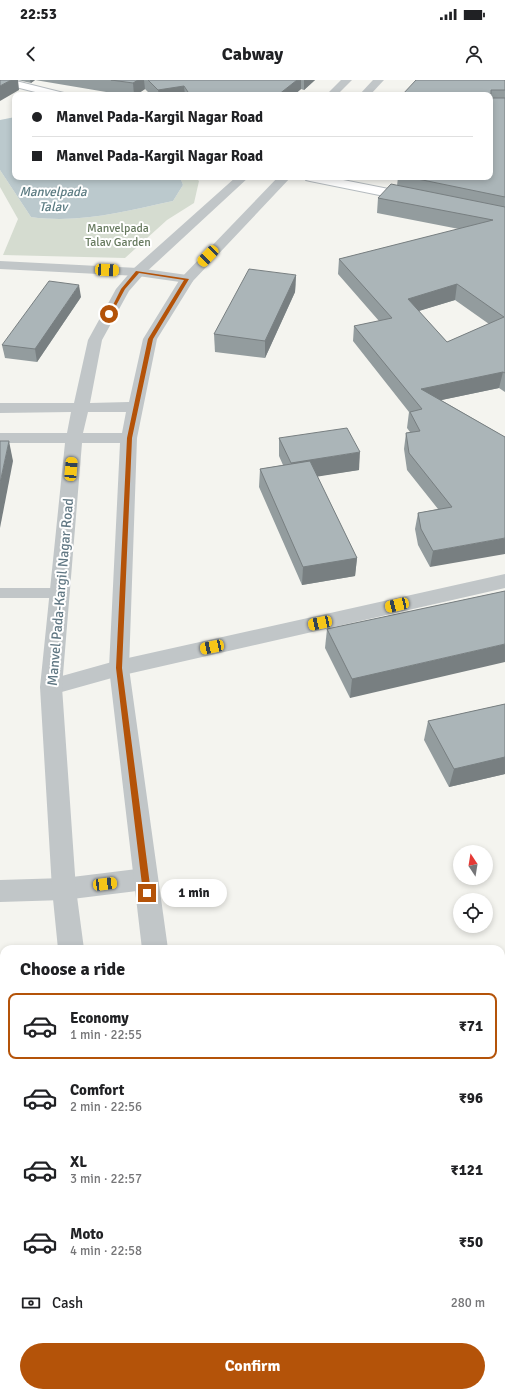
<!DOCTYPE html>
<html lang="en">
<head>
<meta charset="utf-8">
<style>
  :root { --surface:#fff; --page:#f6f6f6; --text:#202124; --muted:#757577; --line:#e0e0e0; --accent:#b45309 }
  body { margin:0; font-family:Signika,sans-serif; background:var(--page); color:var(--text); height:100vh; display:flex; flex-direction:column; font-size:15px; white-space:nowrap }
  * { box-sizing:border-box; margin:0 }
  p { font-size:13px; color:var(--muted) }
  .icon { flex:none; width:22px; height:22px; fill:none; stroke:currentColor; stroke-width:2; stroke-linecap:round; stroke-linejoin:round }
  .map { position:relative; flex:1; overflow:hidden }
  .details { position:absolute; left:0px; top:865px; width:505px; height:452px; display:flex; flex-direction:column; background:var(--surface); border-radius:12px 12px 0 0; box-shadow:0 2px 6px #0003 }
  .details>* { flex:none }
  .top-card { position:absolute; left:12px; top:12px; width:481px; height:88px; border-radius:8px; box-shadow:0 2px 6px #0003; display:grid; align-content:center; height:88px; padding:0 20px; background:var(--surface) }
  .needle { width:26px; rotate:348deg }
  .fabs { position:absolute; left:453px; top:765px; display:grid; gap:8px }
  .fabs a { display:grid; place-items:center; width:40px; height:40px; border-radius:50%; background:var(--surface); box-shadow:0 2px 6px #0003; font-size:20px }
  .end { position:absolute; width:18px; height:18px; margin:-9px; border:5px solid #b45309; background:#fff; box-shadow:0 0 0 2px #fff }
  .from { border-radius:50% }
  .bubble { position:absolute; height:28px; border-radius:14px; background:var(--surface); box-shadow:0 2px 6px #0003; font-size:13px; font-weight:700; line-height:28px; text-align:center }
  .car { position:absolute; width:12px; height:24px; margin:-12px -6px; border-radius:5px; box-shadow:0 0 3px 1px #0007; background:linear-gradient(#f5c518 24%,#345 0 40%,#f5c518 0 76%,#345 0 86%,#f5c518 0) }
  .top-card b { display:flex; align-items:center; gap:14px; height:38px; font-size:15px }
  .top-card b+b { border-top:1px solid var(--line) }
  .top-card i { width:10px; height:10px; background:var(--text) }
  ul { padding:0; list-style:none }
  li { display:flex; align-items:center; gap:12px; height:66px; margin:0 8px 6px; padding:0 12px; border:2px solid transparent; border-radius:8px }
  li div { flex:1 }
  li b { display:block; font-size:15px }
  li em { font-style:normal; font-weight:700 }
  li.selected { border-color:var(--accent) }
  li>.icon { width:36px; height:36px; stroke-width:1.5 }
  h2 { padding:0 20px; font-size:18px; line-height:48px }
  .pay { display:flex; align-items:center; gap:10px; height:44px; padding:0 20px; font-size:15px }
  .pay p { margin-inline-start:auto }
  .primary-button { display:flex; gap:8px; margin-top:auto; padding:8px 20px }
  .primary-button a { flex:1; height:46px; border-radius:24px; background:var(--accent); color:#fff; font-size:16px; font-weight:700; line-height:46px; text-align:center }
  .status { display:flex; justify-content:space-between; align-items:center; height:28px; padding:0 20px; background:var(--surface); direction:ltr }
  .status svg { height:11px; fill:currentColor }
  header { display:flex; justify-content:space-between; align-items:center; height:52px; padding:0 20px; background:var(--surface); font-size:18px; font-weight:700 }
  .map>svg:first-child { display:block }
  .green { fill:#d5dcd0 }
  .water { fill:#bbc9cd }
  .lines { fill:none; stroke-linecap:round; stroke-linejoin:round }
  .secondary-casing { stroke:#b5bbbf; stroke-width:2 }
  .service { fill:#c1c6c8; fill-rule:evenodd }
  .minor { fill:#c1c6c8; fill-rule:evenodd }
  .tertiary { fill:#c1c6c8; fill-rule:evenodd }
  .secondary { fill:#fff; fill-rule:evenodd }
  .wall { fill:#939c9e; fill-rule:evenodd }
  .shaded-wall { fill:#787f81 }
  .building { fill:#abb5b8; stroke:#787f81; fill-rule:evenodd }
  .route { fill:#b45309 }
  .labels { text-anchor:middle; stroke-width:4; stroke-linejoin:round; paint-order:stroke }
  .far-park-label { font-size:12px; fill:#677a5f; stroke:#fff }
  .far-water-label { font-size:13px; font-style:italic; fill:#5b7b82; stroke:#fff }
  .street-label { font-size:14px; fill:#607783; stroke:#fff }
</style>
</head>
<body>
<div class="status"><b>22:53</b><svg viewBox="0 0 49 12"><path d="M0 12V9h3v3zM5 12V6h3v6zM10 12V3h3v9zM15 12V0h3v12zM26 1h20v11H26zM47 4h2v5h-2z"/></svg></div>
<header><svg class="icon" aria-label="back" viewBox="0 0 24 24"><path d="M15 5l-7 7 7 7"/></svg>Cabway<svg class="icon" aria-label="person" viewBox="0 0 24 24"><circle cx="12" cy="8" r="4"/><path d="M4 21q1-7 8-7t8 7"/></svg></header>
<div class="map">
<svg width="505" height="1317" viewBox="0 0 505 1317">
  <rect width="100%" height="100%" fill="#f4f4ef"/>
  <path class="green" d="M0 90 31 137C79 144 126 131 173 121L183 105 180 97H195L199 101 194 123 167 140 125 178 3 175 18 139 0 107Z"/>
  <path class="water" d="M15 37V97H180L183 105 173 121C126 131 79 144 31 137L0 90V40Z"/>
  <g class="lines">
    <defs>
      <g id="secondary">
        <polygon points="0,0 12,0 64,13 65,15 47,15 0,3"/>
        <polygon points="304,97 328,97 414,114 418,115 420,118 418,121 414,122 310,101 306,100"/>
      </g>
    </defs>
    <use href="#secondary" class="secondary-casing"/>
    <polygon class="service" points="0,508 60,508 66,509 68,513 66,517 60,518 0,518"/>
    <g class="minor">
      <polygon points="0,181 138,188 187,195 192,196 194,199 192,202 187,203 138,196 0,189"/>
      <polygon points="505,494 505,508 119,596 51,615 44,613 40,607 44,601 119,580"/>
      <polygon points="145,788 154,791 157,799 154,807 145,810 64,820 0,822 0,800 64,798"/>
    </g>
    <g class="tertiary">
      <polygon points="341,0 352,0 337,15 326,15"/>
      <polygon points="373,0 384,0 370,15 359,15"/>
      <path d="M236 97H249L143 195 129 211 102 260 90 323 129 322 143 259 180 199 278 97H291L193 201 157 259 137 358 129 588 168 869H142L109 588 120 363H82L62 607 76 809 84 869H58L52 809 40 607 65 363H0V353H67L71 332 0 333V323H74L88 260 116 209 133 189ZM88 332H126L122 353H83Z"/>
      <rect x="107" y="1313" width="34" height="4"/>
      <rect x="205" y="1313" width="34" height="4"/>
    </g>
    <use href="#secondary" class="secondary"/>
  </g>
  <g class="wall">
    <polygon points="18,0 315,0 304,10 301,9 294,15 151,15 145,9 136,15 124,15 35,0 31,3"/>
    <path d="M505 0V312L499 308 441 320 505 357 430 487 418 465 415 449 418 433 438 429 407 390 404 369 406 353 410 352 407 348 409 332 353 261 354 246 379 241 338 194 339 179 459 149 377 133 378 118 397 106 398 97H490L402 15ZM455 220 489 244 447 262 418 231Z"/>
    <polygon points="296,195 295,212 265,278 215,272 214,254"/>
    <polygon points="81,217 37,282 5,278 2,265"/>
    <polygon points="279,358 359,390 317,396 357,478 355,496 302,505 259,407 260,389 283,385 279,376"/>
    <polygon points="505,511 350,618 325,568 327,549"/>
    <polygon points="505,624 505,694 449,707 424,660 428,641"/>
  </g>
  <g class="shaded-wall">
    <polygon points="11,0 18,0 19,10 0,21 0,6"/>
    <polygon points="30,0 35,0 31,3"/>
    <polygon points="138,0 144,0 145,9 136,15 134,15 133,3"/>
    <polygon points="297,0 301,0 301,9 294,15 278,15"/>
    <polygon points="304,0 315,0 304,10"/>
    <polygon points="184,6 185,15 159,15 158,10"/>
    <polygon points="296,195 295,212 265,278 265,261"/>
    <polygon points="457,204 455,220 406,235 408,219"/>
    <polygon points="79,205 81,217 37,282 35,269"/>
    <polygon points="503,292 499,308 418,325 421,309"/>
    <polygon points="9,361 13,381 0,448 0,403"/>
    <polygon points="360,372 359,390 290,401 291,383"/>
    <polygon points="505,458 505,474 430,487 433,471"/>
    <polygon points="357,478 355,496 302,505 303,487"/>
    <polygon points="505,564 505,582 350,618 352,599"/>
    <polygon points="505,677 505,694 449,707 454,689"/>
  </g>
  <g class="building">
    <polygon points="0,0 11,0 0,6"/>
    <polygon points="111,0 138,0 133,3"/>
    <polygon points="148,0 297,0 278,15 190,15 184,6 158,10"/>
    <polygon points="416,0 505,0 505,10 491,10 491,18 505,18 505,117 408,97 490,97 490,15 402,15"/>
    <path d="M391 104 505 127V293L503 292 421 309 505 357V458L433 471 421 449 418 433 452 427 409 373 406 353 420 351 410 332 422 329 354 246 392 238 339 179 493 140 378 118ZM457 204 504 237 447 262 408 219Z"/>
    <polygon points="249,189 296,195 265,261 214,254"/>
    <polygon points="49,201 79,205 35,269 2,265"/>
    <polygon points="347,348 360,372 291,383 279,358"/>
    <polygon points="0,361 9,361 0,403"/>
    <polygon points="310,381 357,478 303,487 260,389"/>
    <polygon points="505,511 505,564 352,599 327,549"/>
    <polygon points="505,624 505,677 454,689 428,641"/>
  </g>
  <polygon class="route" points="136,191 189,199 153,259 132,358 122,588 151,813 147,816 143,813 116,588 127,358 148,259 184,200 139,193 125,209 111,235 108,235 121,209"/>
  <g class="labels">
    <g class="far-park-label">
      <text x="118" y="152">Manvelpada<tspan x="118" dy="14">Talav Garden</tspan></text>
    </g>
    <g class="far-water-label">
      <text x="53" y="116">Manvelpada<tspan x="53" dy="15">Talav</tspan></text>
    </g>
    <g class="street-label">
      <text transform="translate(60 512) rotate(-85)" y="5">Manvel Pada-Kargil Nagar Road</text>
    </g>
  </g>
</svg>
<div class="fabs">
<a><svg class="needle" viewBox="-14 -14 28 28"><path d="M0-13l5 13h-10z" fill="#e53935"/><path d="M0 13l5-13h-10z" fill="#757577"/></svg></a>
<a><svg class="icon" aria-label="locate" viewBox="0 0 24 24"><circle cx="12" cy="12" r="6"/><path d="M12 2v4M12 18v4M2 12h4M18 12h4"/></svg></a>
</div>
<i class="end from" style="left:109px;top:234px"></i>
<i class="end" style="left:147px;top:813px"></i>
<div class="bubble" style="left:161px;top:799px;width:66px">1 min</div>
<i class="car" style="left:208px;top:176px;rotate:224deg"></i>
<i class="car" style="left:107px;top:190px;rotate:93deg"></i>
<i class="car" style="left:71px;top:389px;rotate:5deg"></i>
<i class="car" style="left:397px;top:525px;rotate:257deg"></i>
<i class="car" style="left:320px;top:543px;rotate:258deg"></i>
<i class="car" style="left:212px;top:567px;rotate:258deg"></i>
<i class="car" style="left:105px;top:804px;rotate:83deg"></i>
<div class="top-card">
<b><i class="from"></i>Manvel Pada-Kargil Nagar Road</b>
<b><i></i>Manvel Pada-Kargil Nagar Road</b>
</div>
<section class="details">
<h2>Choose a ride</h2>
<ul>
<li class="selected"><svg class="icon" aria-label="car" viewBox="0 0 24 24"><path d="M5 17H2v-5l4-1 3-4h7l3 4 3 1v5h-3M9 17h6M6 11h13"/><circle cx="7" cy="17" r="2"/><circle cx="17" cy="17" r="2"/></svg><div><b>Economy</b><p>1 min · 22:55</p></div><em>₹71</em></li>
<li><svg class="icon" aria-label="car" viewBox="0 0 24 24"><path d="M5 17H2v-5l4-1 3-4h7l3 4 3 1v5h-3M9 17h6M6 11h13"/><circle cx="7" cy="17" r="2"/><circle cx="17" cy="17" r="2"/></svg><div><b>Comfort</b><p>2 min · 22:56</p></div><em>₹96</em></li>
<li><svg class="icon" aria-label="car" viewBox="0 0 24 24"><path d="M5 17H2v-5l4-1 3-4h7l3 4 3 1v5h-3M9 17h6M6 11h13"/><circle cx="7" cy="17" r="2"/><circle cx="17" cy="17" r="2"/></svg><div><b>XL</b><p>3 min · 22:57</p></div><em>₹121</em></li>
<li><svg class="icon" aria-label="car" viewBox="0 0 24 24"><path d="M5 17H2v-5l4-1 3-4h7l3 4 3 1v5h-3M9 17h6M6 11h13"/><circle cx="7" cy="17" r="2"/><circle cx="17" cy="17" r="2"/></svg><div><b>Moto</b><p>4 min · 22:58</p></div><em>₹50</em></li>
</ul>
<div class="pay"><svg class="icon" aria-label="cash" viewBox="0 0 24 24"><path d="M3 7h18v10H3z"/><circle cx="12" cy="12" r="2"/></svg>Cash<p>280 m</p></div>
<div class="primary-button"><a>Confirm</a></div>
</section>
</div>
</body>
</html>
